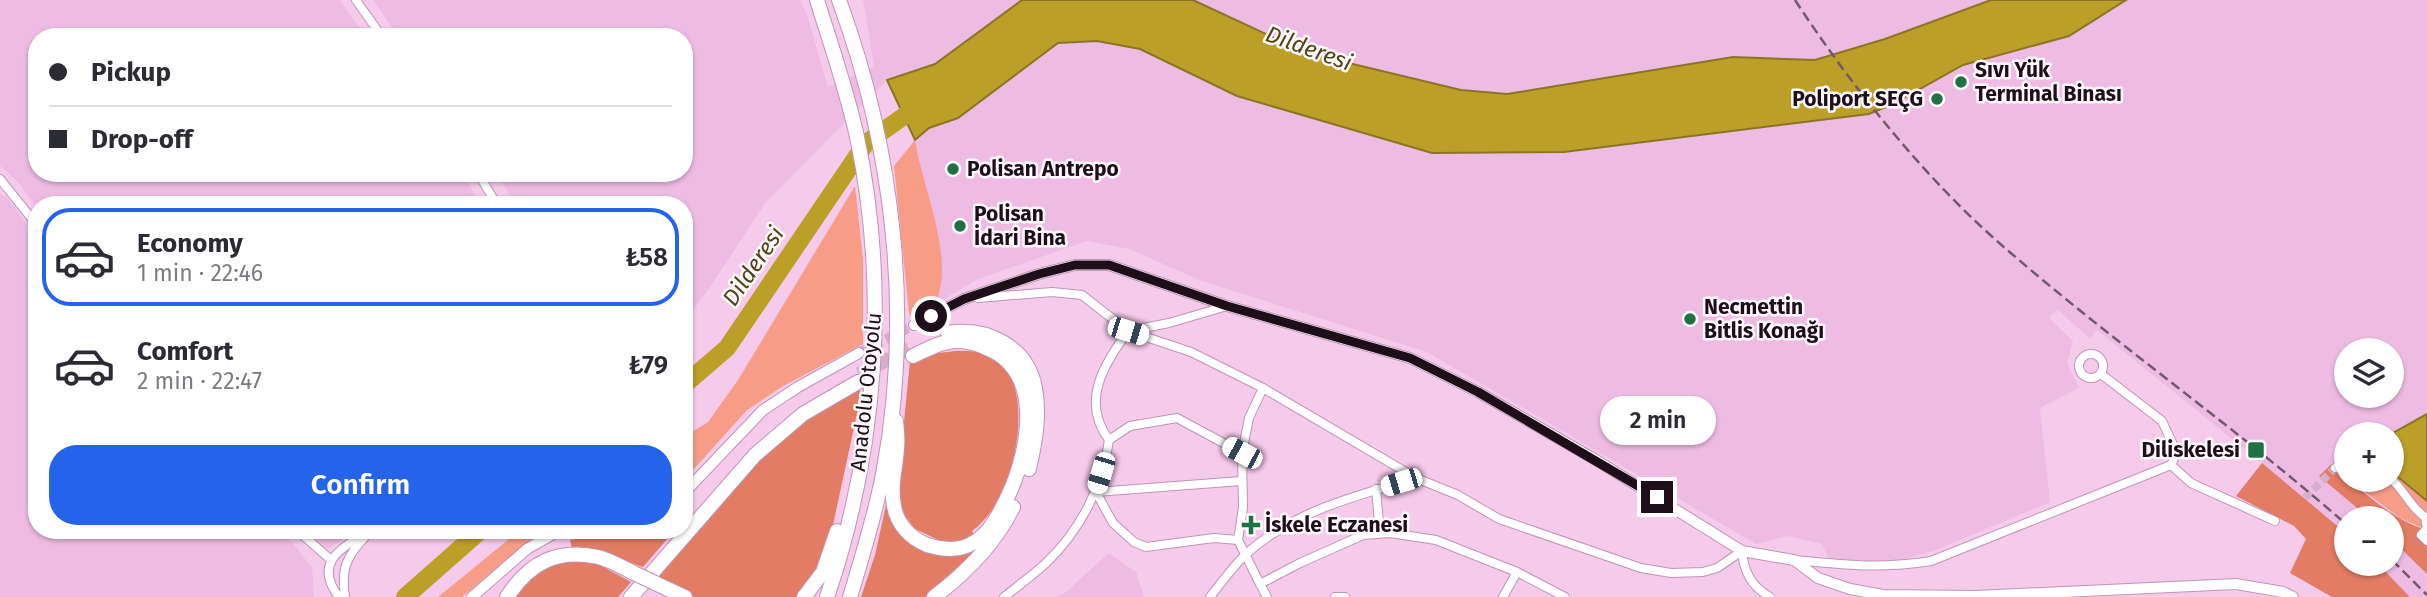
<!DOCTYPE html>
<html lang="en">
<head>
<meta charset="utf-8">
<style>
  :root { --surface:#fff; --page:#f2f2f3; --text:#2b2b33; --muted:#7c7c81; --line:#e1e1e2; --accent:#2563eb }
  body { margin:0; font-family:"Fira Sans",sans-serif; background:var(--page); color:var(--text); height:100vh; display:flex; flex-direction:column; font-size:26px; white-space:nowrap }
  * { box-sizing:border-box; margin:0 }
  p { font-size:23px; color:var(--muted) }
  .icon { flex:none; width:38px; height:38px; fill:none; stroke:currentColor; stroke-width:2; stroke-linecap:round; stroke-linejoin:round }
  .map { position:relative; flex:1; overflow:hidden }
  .sheet { position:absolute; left:28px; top:196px; width:665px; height:343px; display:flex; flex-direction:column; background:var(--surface); border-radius:28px; box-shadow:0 2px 5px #0004 }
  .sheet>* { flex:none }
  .banner { position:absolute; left:28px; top:28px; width:665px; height:154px; border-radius:28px; box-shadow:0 2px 5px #0004; display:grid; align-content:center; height:154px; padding:0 21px; background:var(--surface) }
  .fabs { position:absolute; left:2334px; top:338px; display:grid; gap:14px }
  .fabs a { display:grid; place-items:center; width:70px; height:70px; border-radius:50%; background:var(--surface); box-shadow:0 2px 5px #0004; font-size:35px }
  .end { position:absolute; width:32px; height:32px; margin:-16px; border:9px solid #1d0e1a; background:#fff; box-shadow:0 0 0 4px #fff }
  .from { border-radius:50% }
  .bubble { position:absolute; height:49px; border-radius:24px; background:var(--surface); box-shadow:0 2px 5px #0004; font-size:23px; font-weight:600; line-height:49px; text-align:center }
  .car { position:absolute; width:21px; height:42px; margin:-21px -10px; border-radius:9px; box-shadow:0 0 5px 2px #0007; background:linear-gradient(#fff 24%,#345 0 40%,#fff 0 76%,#345 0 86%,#fff 0) }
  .banner b { display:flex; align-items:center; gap:24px; height:66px; font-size:26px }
  .banner b+b { border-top:2px solid var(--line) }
  .banner i { width:18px; height:18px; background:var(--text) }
  ul { padding:12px 0 0; list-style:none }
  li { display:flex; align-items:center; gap:21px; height:98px; margin:0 14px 10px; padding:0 7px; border:4px solid transparent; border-radius:28px }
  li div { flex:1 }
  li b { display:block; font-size:26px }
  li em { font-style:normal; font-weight:600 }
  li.on { border-color:var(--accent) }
  li>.icon { width:63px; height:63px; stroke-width:1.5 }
  .action { display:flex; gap:14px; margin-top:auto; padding:14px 21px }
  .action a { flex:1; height:80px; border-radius:28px; background:var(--accent); color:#fff; font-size:28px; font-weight:600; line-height:80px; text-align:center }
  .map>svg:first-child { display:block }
  .built { fill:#eebce3; fill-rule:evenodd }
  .green { fill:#f79d87 }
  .forest { fill:#e37c64 }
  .water { fill:#bc9f28; stroke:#8c7424; stroke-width:2 }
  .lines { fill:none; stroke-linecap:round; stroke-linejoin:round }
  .river { stroke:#bc9f28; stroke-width:18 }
  .street-tunnel { stroke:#d5aecc; stroke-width:8; stroke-dasharray:8 4; stroke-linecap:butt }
  .secondary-tunnel { stroke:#d5aecc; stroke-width:10; stroke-dasharray:10 5; stroke-linecap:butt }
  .highway-tunnel { stroke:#d5aecc; stroke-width:14; stroke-dasharray:14 7; stroke-linecap:butt }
  .street-casing { stroke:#be95b5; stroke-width:10 }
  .secondary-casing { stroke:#be95b5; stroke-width:12 }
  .highway-casing { stroke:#be95b5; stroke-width:16 }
  .street { stroke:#fff; stroke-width:8 }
  .secondary { stroke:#fff; stroke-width:10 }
  .highway { stroke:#fff; stroke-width:14 }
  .rail { stroke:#73586c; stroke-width:2.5; stroke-dasharray:10 5; stroke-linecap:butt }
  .highway-bridge-casing { stroke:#be95b5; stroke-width:16; stroke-linecap:butt }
  .highway-bridge { stroke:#fff; stroke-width:14 }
  .route { stroke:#1d0e1a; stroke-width:9 }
  .poi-dot { fill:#1e7244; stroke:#fef9fc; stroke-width:2.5 }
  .labels { text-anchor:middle; stroke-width:5; stroke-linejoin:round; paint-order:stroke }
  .poi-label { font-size:21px; font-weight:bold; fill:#1d0e1a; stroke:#fef9fc; text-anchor:start }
  .street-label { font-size:21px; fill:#1d0e1a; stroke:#fef9fc }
  .water-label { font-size:23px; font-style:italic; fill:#504416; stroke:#fef9fc }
</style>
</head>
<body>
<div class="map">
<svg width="2427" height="597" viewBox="0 0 2427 597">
  <rect width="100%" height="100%" fill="#f6caeb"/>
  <g class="built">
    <polygon points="0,0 340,0 366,37 37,37 37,173 463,173 480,205 37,205 37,209 20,184 0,166"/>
    <polygon points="373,0 800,0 807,14 828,87 874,67 863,0 1022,0 935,64 887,80 766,202 708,290 684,322 684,205 516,205 496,173 684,173 684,37 399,37"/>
    <polygon points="1193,0 1991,0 1885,39 1815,60 1733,57 1507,94 1461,90 1307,53"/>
    <path d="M2126 0H2427V414L2391 434H2347V456L2330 464 2319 476 2369 518H2347V534L2305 498 2097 330 2090 339 2057 309 2049 318 2073 341 2067 363 2079 388 2040 408 2050 502 1934 551 1884 564 1829 560 1822 544 1788 536 1756 544 1427 352 1202 281 1129 249 1087 241 978 279 937 303 942 271 915 140 929 128 958 118 1059 43 1097 41 1140 49 1237 96 1432 153 1564 152 1869 114 1893 104 1963 65 2069 36ZM2347 350H2392V396H2347Z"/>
    <polygon points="0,193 8,199 37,238 37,530 283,530 312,568 314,597 0,597"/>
    <polygon points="307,530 362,530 326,549"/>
    <polygon points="2392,540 2427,574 2427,597 2410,597 2378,564 2392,564"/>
    <polygon points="1109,553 1136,572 1144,597 1056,597 1067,591"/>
  </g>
  <g class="green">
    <path d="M915 140C922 182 942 228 942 270 942 281 939 293 937 303L914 323 909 313 894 166Z"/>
    <polygon points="855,186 863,259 863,344 783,386 747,410 684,480 684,437 708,422 738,380"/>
    <polygon points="2392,473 2427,501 2427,540 2422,535 2427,530 2400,518 2349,480 2392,480"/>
    <polygon points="520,530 546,530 520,548 462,597 438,597"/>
  </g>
  <g class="forest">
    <path d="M955 351C968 351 980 350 992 357 1033 378 1018 460 1002 493 995 508 985 521 972 531L974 535 960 543H945L915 529 902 512 898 483 910 361 931 354Z"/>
    <path d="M859 387 861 395 831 534H828C821 559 815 580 796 597H694L656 578 719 500 785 433Z"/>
    <polygon points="2262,463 2347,534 2347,564 2378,564 2410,597 2332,597 2290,573 2306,539 2294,526 2236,496"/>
    <path d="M2331 464C2357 486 2388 517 2423 529L2427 544V574L2392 540V518H2369L2319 476Z"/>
    <path d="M886 505C899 542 934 568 974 550V554L925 597H861L875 555Z"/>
    <polygon points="630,530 675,530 643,567 589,548 572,549 570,540"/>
    <path d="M583 560 598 564 631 582 618 597H514C528 572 556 562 583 560Z"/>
  </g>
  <g class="water">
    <polygon points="1022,0 1193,0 1307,53 1461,90 1507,94 1733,57 1815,60 1885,39 1991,0 2126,0 2069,36 1963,65 1893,104 1869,114 1564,152 1432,153 1237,96 1140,49 1097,41 1058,43 958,118 929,128 915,140 887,80 935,64"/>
    <polygon points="2427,414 2427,501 2392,472 2391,434"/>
  </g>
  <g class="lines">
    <g class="river">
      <polyline points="684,385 727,348 866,143 924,102"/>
      <polyline points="405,597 481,530"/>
    </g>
    <polyline class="street-tunnel" points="2305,498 2335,468"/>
    <polyline class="secondary-tunnel" points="859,353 914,325"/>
    <polyline class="highway-tunnel" points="859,374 914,346"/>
    <defs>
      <g id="street">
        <polyline points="356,0 382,37"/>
        <polyline points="478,173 497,205"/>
        <polyline points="0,179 37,225"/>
        <path d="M978 298 1052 292 1082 295 1128 331C1104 365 1080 401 1109 440"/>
        <polyline points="1227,306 1169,323 1128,331 1191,352 1263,388 1416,478 1458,495 1499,519 1641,568 1671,573 1703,572 1717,568 1742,551"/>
        <circle cx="2091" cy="366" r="12"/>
        <polyline points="2171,465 2191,483 2275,521"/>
        <polyline points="2335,468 2340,465 2347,468"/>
        <path d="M2392 480C2405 491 2410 507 2425 517L2427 528 2421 535 2427 541"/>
        <polyline points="2372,484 2374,480"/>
        <polyline points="1376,489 1380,533"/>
        <polyline points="1096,492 1113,523 1134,542 1146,547 1214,538 1238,540"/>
        <polyline points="1096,492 1241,481"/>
        <polyline points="297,530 331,560"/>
        <path d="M1742 551C1744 572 1751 586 1770 597"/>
        <path d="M1794 560C1844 565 1881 569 1931 561L2171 465 2177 453 2162 421 2101 374"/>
        <polyline points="1260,584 1238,540 1243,508 1242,453 1249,418 1263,388"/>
        <path d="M339 597C311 561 345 546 372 530"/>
        <path d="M345 597C341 569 346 557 365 537"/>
        <path d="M1004 597C1018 586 1033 575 1046 563 1080 531 1103 486 1109 440L1130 426 1177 418 1242 453"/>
        <path d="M1210 597C1221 583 1232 568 1245 555 1293 511 1356 496 1416 478"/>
        <polyline points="1267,597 1260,584 1300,563 1363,535 1390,533 1436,540 1517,572 1565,597"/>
        <polyline points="1335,597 1345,597"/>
        <polyline points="1503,597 1517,572"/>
      </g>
      <g id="secondary">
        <polyline points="914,325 964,299 1039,274 1075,265 1109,265 1227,306 1410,358 1478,392 1596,460 1742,551 1794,560 1818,578 1850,589 1883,595 1976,596 2236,584 2283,592 2293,597"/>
        <polyline points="684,493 763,410 798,387 859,353"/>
        <polyline points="472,597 527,549 555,533 583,530"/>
      </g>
      <g id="highway">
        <path d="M817 0C831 45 847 91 857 137 889 289 877 451 827 597"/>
        <path d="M839 0C894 150 913 316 883 474 875 516 862 557 850 597"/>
        <path d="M948 333C987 327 1027 346 1035 388 1040 415 1035 443 1029 469"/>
        <path d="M896 421C897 430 898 439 897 448 896 467 890 486 894 506 897 524 910 538 927 545 940 549 956 551 969 545 986 537 995 522 1003 506 1027 462 1048 375 989 349 976 343 962 339 948 342 936 344 924 351 913 356"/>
        <polyline points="655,583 685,597"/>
        <path d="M507 597C529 563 557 548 598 557 610 560 622 567 634 573"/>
        <polyline points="631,597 755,455 803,414 858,382"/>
        <polyline points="804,597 823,572 837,531"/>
        <path d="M934 597C967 572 995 544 1013 507"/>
      </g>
    </defs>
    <use href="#street" class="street-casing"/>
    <use href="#secondary" class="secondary-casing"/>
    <use href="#highway" class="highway-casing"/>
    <use href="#street" class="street"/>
    <use href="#secondary" class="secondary"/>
    <use href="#highway" class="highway"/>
    <g class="rail">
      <path d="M1795 0C1854 90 1929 184 2012 254 2121 348 2239 430 2347 525"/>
      <polyline points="2392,560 2427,595"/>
    </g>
    <defs>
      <polyline id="highway-bridge" points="634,573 655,583"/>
    </defs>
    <use href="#highway-bridge" class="highway-bridge-casing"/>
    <use href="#highway-bridge" class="highway-bridge"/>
  </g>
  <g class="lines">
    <polyline class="route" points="931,316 964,299 1039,274 1075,265 1109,265 1227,306 1410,358 1478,392 1657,497"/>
  </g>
  <g class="poi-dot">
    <circle cx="1961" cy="82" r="7"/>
    <circle cx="1937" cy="99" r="7"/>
    <circle cx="953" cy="169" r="7"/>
    <circle cx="960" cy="226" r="7"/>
    <circle cx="1690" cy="319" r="7"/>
    <rect x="2247" y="441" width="18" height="18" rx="3.5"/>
    <path d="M1247.5 514.5h7v7h7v7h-7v7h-7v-7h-7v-7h7z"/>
  </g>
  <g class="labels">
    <g class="poi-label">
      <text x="1975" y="77">Sıvı Yük<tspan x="1975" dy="24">Terminal Binası</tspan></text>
      <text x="1923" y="106" text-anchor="end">Poliport SEÇG</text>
      <text x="967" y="176">Polisan Antrepo</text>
      <text x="974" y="221">Polisan<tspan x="974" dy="24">İdari Bina</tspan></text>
      <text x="1704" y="314">Necmettin<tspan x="1704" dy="24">Bitlis Konağı</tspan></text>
      <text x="2240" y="457" text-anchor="end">Diliskelesi</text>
      <text x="1265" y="532">İskele Eczanesi</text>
    </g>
    <g class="street-label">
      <text transform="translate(866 392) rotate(-84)" y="7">Anadolu Otoyolu</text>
    </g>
    <g class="water-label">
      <text transform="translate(1309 48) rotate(20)" y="8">Dilderesi</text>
      <text transform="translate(753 266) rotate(-56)" y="8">Dilderesi</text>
    </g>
  </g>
</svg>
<div class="fabs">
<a><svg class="icon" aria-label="layers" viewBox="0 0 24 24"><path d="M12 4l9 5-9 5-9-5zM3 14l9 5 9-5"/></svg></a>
<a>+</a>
<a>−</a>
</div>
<i class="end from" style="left:931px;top:316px"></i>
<i class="end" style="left:1657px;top:497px"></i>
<div class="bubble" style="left:1600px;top:396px;width:116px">2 min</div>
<i class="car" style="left:1128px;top:331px;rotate:107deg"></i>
<i class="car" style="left:1242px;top:453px;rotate:298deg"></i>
<i class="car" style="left:1101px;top:473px;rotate:197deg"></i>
<i class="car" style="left:1401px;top:482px;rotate:253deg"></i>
<div class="banner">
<b><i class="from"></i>Pickup</b>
<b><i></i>Drop-off</b>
</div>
<section class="sheet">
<ul>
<li class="on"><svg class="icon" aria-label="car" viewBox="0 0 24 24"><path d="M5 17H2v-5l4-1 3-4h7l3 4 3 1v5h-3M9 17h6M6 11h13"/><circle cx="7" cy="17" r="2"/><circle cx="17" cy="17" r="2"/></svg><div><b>Economy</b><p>1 min · 22:46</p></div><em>₺58</em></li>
<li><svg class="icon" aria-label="car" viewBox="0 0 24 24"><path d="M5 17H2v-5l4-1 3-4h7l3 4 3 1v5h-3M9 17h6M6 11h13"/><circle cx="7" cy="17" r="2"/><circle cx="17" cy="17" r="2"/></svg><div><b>Comfort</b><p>2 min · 22:47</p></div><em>₺79</em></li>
</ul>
<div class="action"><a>Confirm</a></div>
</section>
</div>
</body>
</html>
